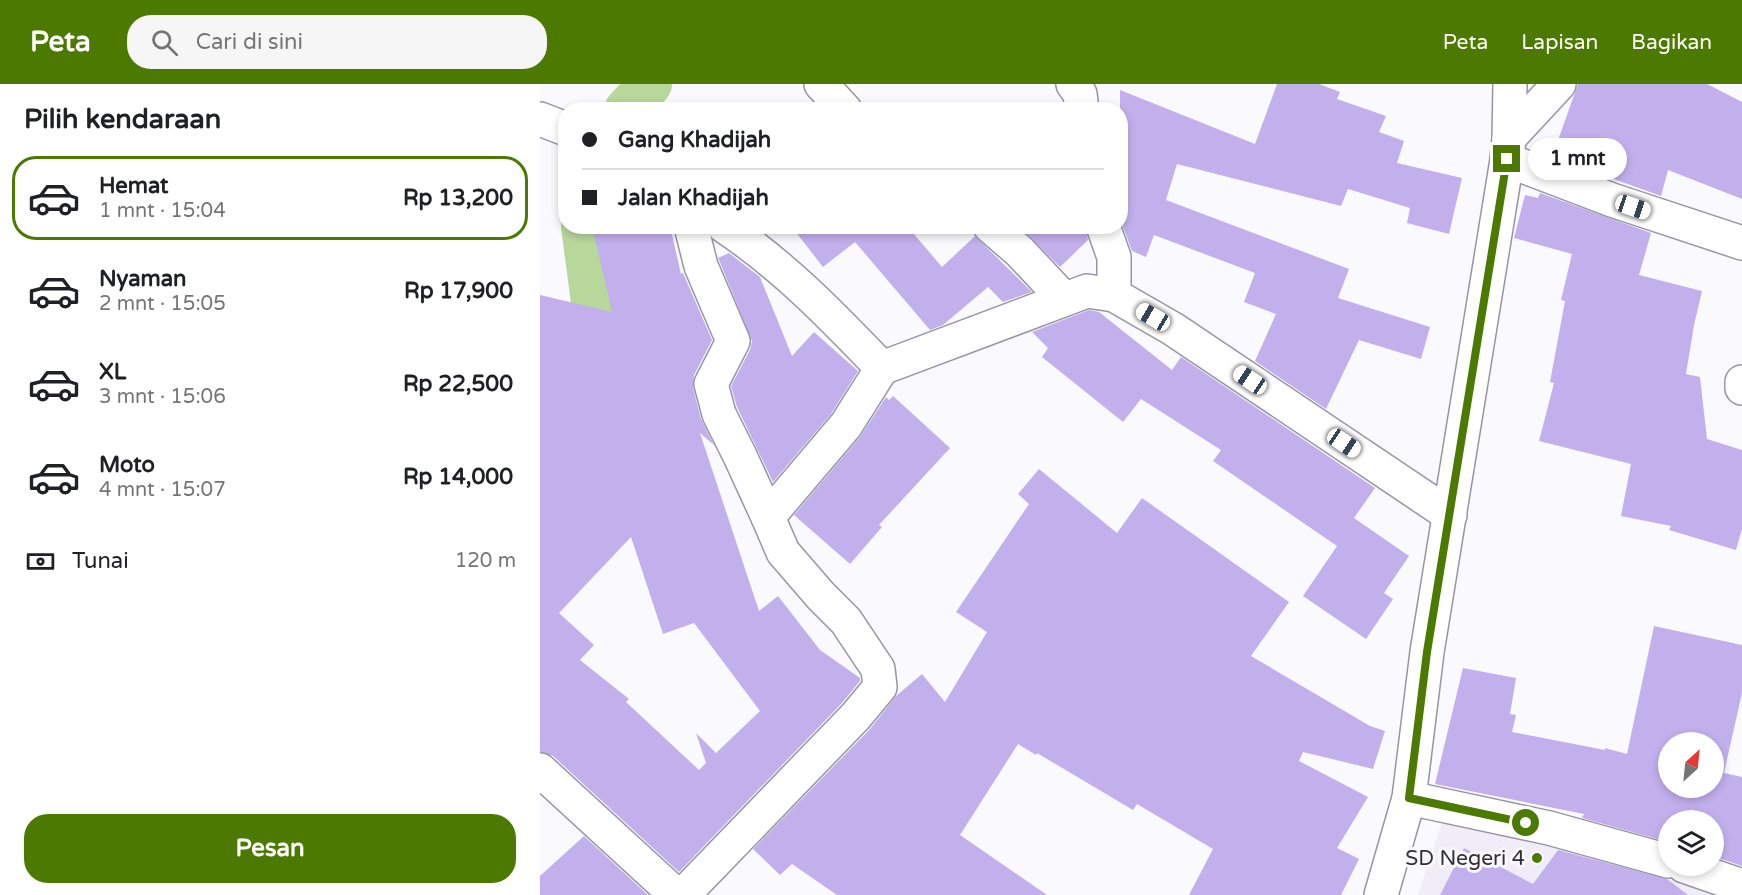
<!DOCTYPE html>
<html lang="id">
<head>
<meta charset="utf-8">
<style>
  :root { --surface:#fff; --page:#f6f6f6; --text:#202124; --muted:#757577; --line:#e0e0e0; --accent:#4c7a00 }
  body { margin:0; font-family:"Varela Round",sans-serif; background:var(--page); color:var(--text); height:100vh; display:flex; flex-direction:column; font-size:22px; white-space:nowrap }
  * { box-sizing:border-box; margin:0 }
  p { font-size:20px; color:var(--muted) }
  .icon { flex:none; width:33px; height:33px; fill:none; stroke:currentColor; stroke-width:2; stroke-linecap:round; stroke-linejoin:round }
  .map { position:relative; flex:1; overflow:hidden }
  .side { display:flex; flex-direction:column; background:var(--surface); width:540px }
  .side>* { flex:none }
  .top-card { position:absolute; left:18px; top:18px; width:570px; height:132px; border-radius:24px; box-shadow:0 3px 9px #0003; display:grid; align-content:center; height:132px; padding:0 24px; background:var(--surface) }
  .needle { width:39px; rotate:27deg }
  .fabs { position:absolute; left:1118px; top:648px; display:grid; gap:12px }
  .fabs a { display:grid; place-items:center; width:66px; height:66px; border-radius:50%; background:var(--surface); box-shadow:0 3px 9px #0003; font-size:30px }
  .end { position:absolute; width:27px; height:27px; margin:-14px; border:8px solid #4c7a00; background:#fff; box-shadow:0 0 0 3px #fff }
  .from { border-radius:50% }
  .bubble { position:absolute; height:42px; border-radius:21px; background:var(--surface); box-shadow:0 3px 9px #0003; font-size:20px; font-weight:800; line-height:42px; text-align:center }
  .car { position:absolute; width:18px; height:36px; margin:-18px -9px; border-radius:8px; box-shadow:0 0 4px 2px #0007; background:linear-gradient(#fff 24%,#345 0 40%,#fff 0 76%,#345 0 86%,#fff 0) }
  .top-card b { display:flex; align-items:center; gap:21px; height:57px; font-size:22px }
  .top-card b+b { border-top:2px solid var(--line) }
  .top-card i { width:15px; height:15px; background:var(--text) }
  ul { padding:0; list-style:none }
  li { display:flex; align-items:center; gap:18px; height:84px; margin:0 12px 9px; padding:0 12px; border:3px solid transparent; border-radius:24px }
  li div { flex:1 }
  li b { display:block; font-size:22px }
  li em { font-style:normal; font-weight:800 }
  li.current { border-color:var(--accent) }
  li>.icon { width:54px; height:54px; stroke-width:1.5 }
  h2 { padding:0 24px; font-size:27px; line-height:72px }
  .pay { display:flex; align-items:center; gap:15px; height:66px; padding:0 24px; font-size:22px }
  .pay p { margin-inline-start:auto }
  .cta { display:flex; gap:12px; margin-top:auto; padding:12px 24px }
  .cta a { flex:1; height:69px; border-radius:24px; background:var(--accent); color:#fff; font-size:24px; font-weight:800; line-height:69px; text-align:center }
  header { display:flex; align-items:center; gap:36px; box-sizing:border-box; height:84px; padding:0 30px; background:var(--accent); color:#fff }
  header strong { font-size:28px }
  nav { display:flex; gap:33px; margin-inline-start:auto; font-size:21px }
  .search { width:420px; height:54px; background:var(--page); display:flex; align-items:center; gap:15px; box-sizing:border-box; padding:0 21px; border-radius:24px; color:var(--muted); font-size:22px }
  main { display:flex; flex:1; min-height:0 }
  .map>svg:first-child { display:block }
  .built { fill:#f0edf8 }
  .lines { fill:none; stroke-linecap:round; stroke-linejoin:round }
  .canal { stroke:#b7d79b; stroke-width:44 }
  .building { fill:#c2b0ed; fill-rule:evenodd }
  .minor-casing { stroke:#9894a5; stroke-width:36 }
  .minor { stroke:#fff; stroke-width:33 }
  .route { stroke:#4c7a00; stroke-width:8 }
  .poi-dot { fill:#4c7a00; stroke:#faf9fd; stroke-width:2 }
  .labels { text-anchor:middle; stroke-width:6; stroke-linejoin:round; paint-order:stroke }
  .poi-label { font-size:21px; fill:#312f36; stroke:#faf9fd; text-anchor:end }
</style>
</head>
<body>
<header>
<strong>Peta</strong>
<div class="search"><svg class="icon" aria-label="search" viewBox="0 0 24 24"><circle cx="10" cy="10" r="6"/><path d="M15 15l6 6"/></svg>Cari di sini</div>
<nav><a>Peta</a><a>Lapisan</a><a>Bagikan</a></nav>
</header>
<main>
<section class="side">
<h2>Pilih kendaraan</h2>
<ul>
<li class="current"><svg class="icon" aria-label="car" viewBox="0 0 24 24"><path d="M5 17H2v-5l4-1 3-4h7l3 4 3 1v5h-3M9 17h6M6 11h13"/><circle cx="7" cy="17" r="2"/><circle cx="17" cy="17" r="2"/></svg><div><b>Hemat</b><p>1 mnt · 15:04</p></div><em>Rp 13,200</em></li>
<li><svg class="icon" aria-label="car" viewBox="0 0 24 24"><path d="M5 17H2v-5l4-1 3-4h7l3 4 3 1v5h-3M9 17h6M6 11h13"/><circle cx="7" cy="17" r="2"/><circle cx="17" cy="17" r="2"/></svg><div><b>Nyaman</b><p>2 mnt · 15:05</p></div><em>Rp 17,900</em></li>
<li><svg class="icon" aria-label="car" viewBox="0 0 24 24"><path d="M5 17H2v-5l4-1 3-4h7l3 4 3 1v5h-3M9 17h6M6 11h13"/><circle cx="7" cy="17" r="2"/><circle cx="17" cy="17" r="2"/></svg><div><b>XL</b><p>3 mnt · 15:06</p></div><em>Rp 22,500</em></li>
<li><svg class="icon" aria-label="car" viewBox="0 0 24 24"><path d="M5 17H2v-5l4-1 3-4h7l3 4 3 1v5h-3M9 17h6M6 11h13"/><circle cx="7" cy="17" r="2"/><circle cx="17" cy="17" r="2"/></svg><div><b>Moto</b><p>4 mnt · 15:07</p></div><em>Rp 14,000</em></li>
</ul>
<div class="pay"><svg class="icon" aria-label="cash" viewBox="0 0 24 24"><path d="M3 7h18v10H3z"/><circle cx="12" cy="12" r="2"/></svg>Tunai<p>120 m</p></div>
<div class="cta"><a>Pesan</a></div>
</section>
<div class="map">
<svg width="1202" height="811" viewBox="0 0 1202 811">
  <rect width="100%" height="100%" fill="#faf9fd"/>
  <polygon class="built" points="905,729 1197,811 878,811"/>
  <g class="lines">
    <g class="canal">
      <polyline points="86,26 110,0"/>
      <polyline points="43,142 57,248 67,282"/>
    </g>
  </g>
  <g class="building">
    <polygon points="737,0 779,0 800,8 797,15 846,32 839,48 864,57 857,79 922,94 909,150 867,139 870,124 808,105 801,122 637,80 626,116 809,185 798,214 890,243 881,275 819,256 786,325 715,277 736,230 704,218 715,189 614,151 606,173 592,167 580,135 580,6 715,60"/>
    <polygon points="1038,0 1167,0 1202,18 1202,115 1128,86 1121,112 1012,73"/>
    <polygon points="1000,109 1111,149 1099,191 1162,207 1154,241 1146,290 1160,293 1167,355 1202,366 1202,445 1196,466 1129,446 1131,442 1081,432 1091,380 999,357 1014,299 1010,298 1025,217 1021,216 1032,170 974,154 985,111 998,114"/>
    <path d="M52 142H130L141 190 143 189 172 256 154 291 153 304 161 335 174 361 160 349 219 527 238 512 280 566 320 594V597L302 619 139 788 13 672 0 668V211L72 228ZM91 453 123 550 154 539 220 627 176 669 156 649 166 679 159 686 86 618 89 615 40 576 54 561 19 529Z"/>
    <polygon points="251,142 367,142 402,183 435,152 492,208 463,218 448,203 403,241 390,246 315,158 283,183"/>
    <polygon points="489,142 545,142 548,156 520,183 484,147"/>
    <polygon points="189,169 220,193 252,272 274,248 318,287 291,330 233,398 197,323 191,302 210,266 212,257 179,176 178,174"/>
    <polygon points="549,226 559,228 632,286 641,273 835,404 814,434 869,472 844,509 853,515 826,555 763,512 797,462 673,377 681,366 601,315 583,338 502,273 508,264 492,248"/>
    <polygon points="353,312 410,364 339,441 342,443 310,480 254,431 320,353 346,313 349,316"/>
    <polygon points="499,385 577,449 602,414 749,518 711,572 830,642 845,647 833,685 763,668 759,677 828,713 797,764 819,775 801,811 649,811 673,765 597,720 593,726 497,669 496,671 478,660 420,751 507,811 297,811 252,780 240,791 213,765 330,645 356,612 382,590 405,618 447,548 416,528 489,420 478,410"/>
    <path d="M1114 542 1202 561V609L1184 689 1202 693V782L1173 772V736H1128V758L1042 734 1044 730 895 700 923 584 976 594 970 630 976 631 972 648 1065 666V664L1087 670ZM1128 658H1173V704H1128Z"/>
    <polygon points="44,752 108,811 0,811 0,792"/>
    <polygon points="924,764 993,800 1018,766 1127,795 1148,811 900,811"/>
  </g>
  <g class="lines">
    <defs>
      <g id="minor">
        <polyline points="281,0 305,26"/>
        <polyline points="533,0 540,10 542,26"/>
        <polyline points="0,35 26,45"/>
        <polyline points="969,54 1019,0"/>
        <polyline points="967,76 1072,116 1202,159"/>
        <polyline points="151,142 161,182 193,257 171,300 179,330 200,372 228,433"/>
        <path d="M184 142C244 182 293 233 342 284L547 207 574 211 633 245 910 431"/>
        <polyline points="450,142 480,168 524,215"/>
        <polyline points="563,142 574,173 574,211"/>
        <polyline points="1202,298 1202,304"/>
        <polyline points="0,686 136,811"/>
        <polyline points="869,714 1009,744 1128,777"/>
        <polyline points="1144,782 1202,802"/>
        <polyline points="143,811 316,632 340,603 338,585 306,537 281,512 243,468 228,433 306,341 342,284"/>
        <polyline points="841,811 869,714 887,568 967,76 969,54 970,0"/>
      </g>
    </defs>
    <use href="#minor" class="minor-casing"/>
    <use href="#minor" class="minor"/>
  </g>
  <g class="lines">
    <polyline class="route" points="967,75 887,568 869,714 986,739"/>
  </g>
  <circle class="poi-dot" cx="997" cy="774" r="6"/>
  <g class="labels">
    <g class="poi-label">
      <text x="985" y="781">SD Negeri 4</text>
    </g>
  </g>
</svg>
<div class="fabs">
<a><svg class="needle" viewBox="-14 -14 28 28"><path d="M0-13l5 13h-10z" fill="#e53935"/><path d="M0 13l5-13h-10z" fill="#757577"/></svg></a>
<a><svg class="icon" aria-label="layers" viewBox="0 0 24 24"><path d="M12 4l9 5-9 5-9-5zM3 14l9 5 9-5"/></svg></a>
</div>
<i class="end from" style="left:986px;top:739px"></i>
<i class="end" style="left:967px;top:75px"></i>
<div class="bubble" style="left:988px;top:54px;width:99px">1 mnt</div>
<i class="car" style="left:1093px;top:123px;rotate:109deg"></i>
<i class="car" style="left:613px;top:233px;rotate:300deg"></i>
<i class="car" style="left:710px;top:296px;rotate:304deg"></i>
<i class="car" style="left:804px;top:359px;rotate:124deg"></i>
<div class="top-card">
<b><i class="from"></i>Gang Khadijah</b>
<b><i></i>Jalan Khadijah</b>
</div>
</div>
</main>
</body>
</html>
